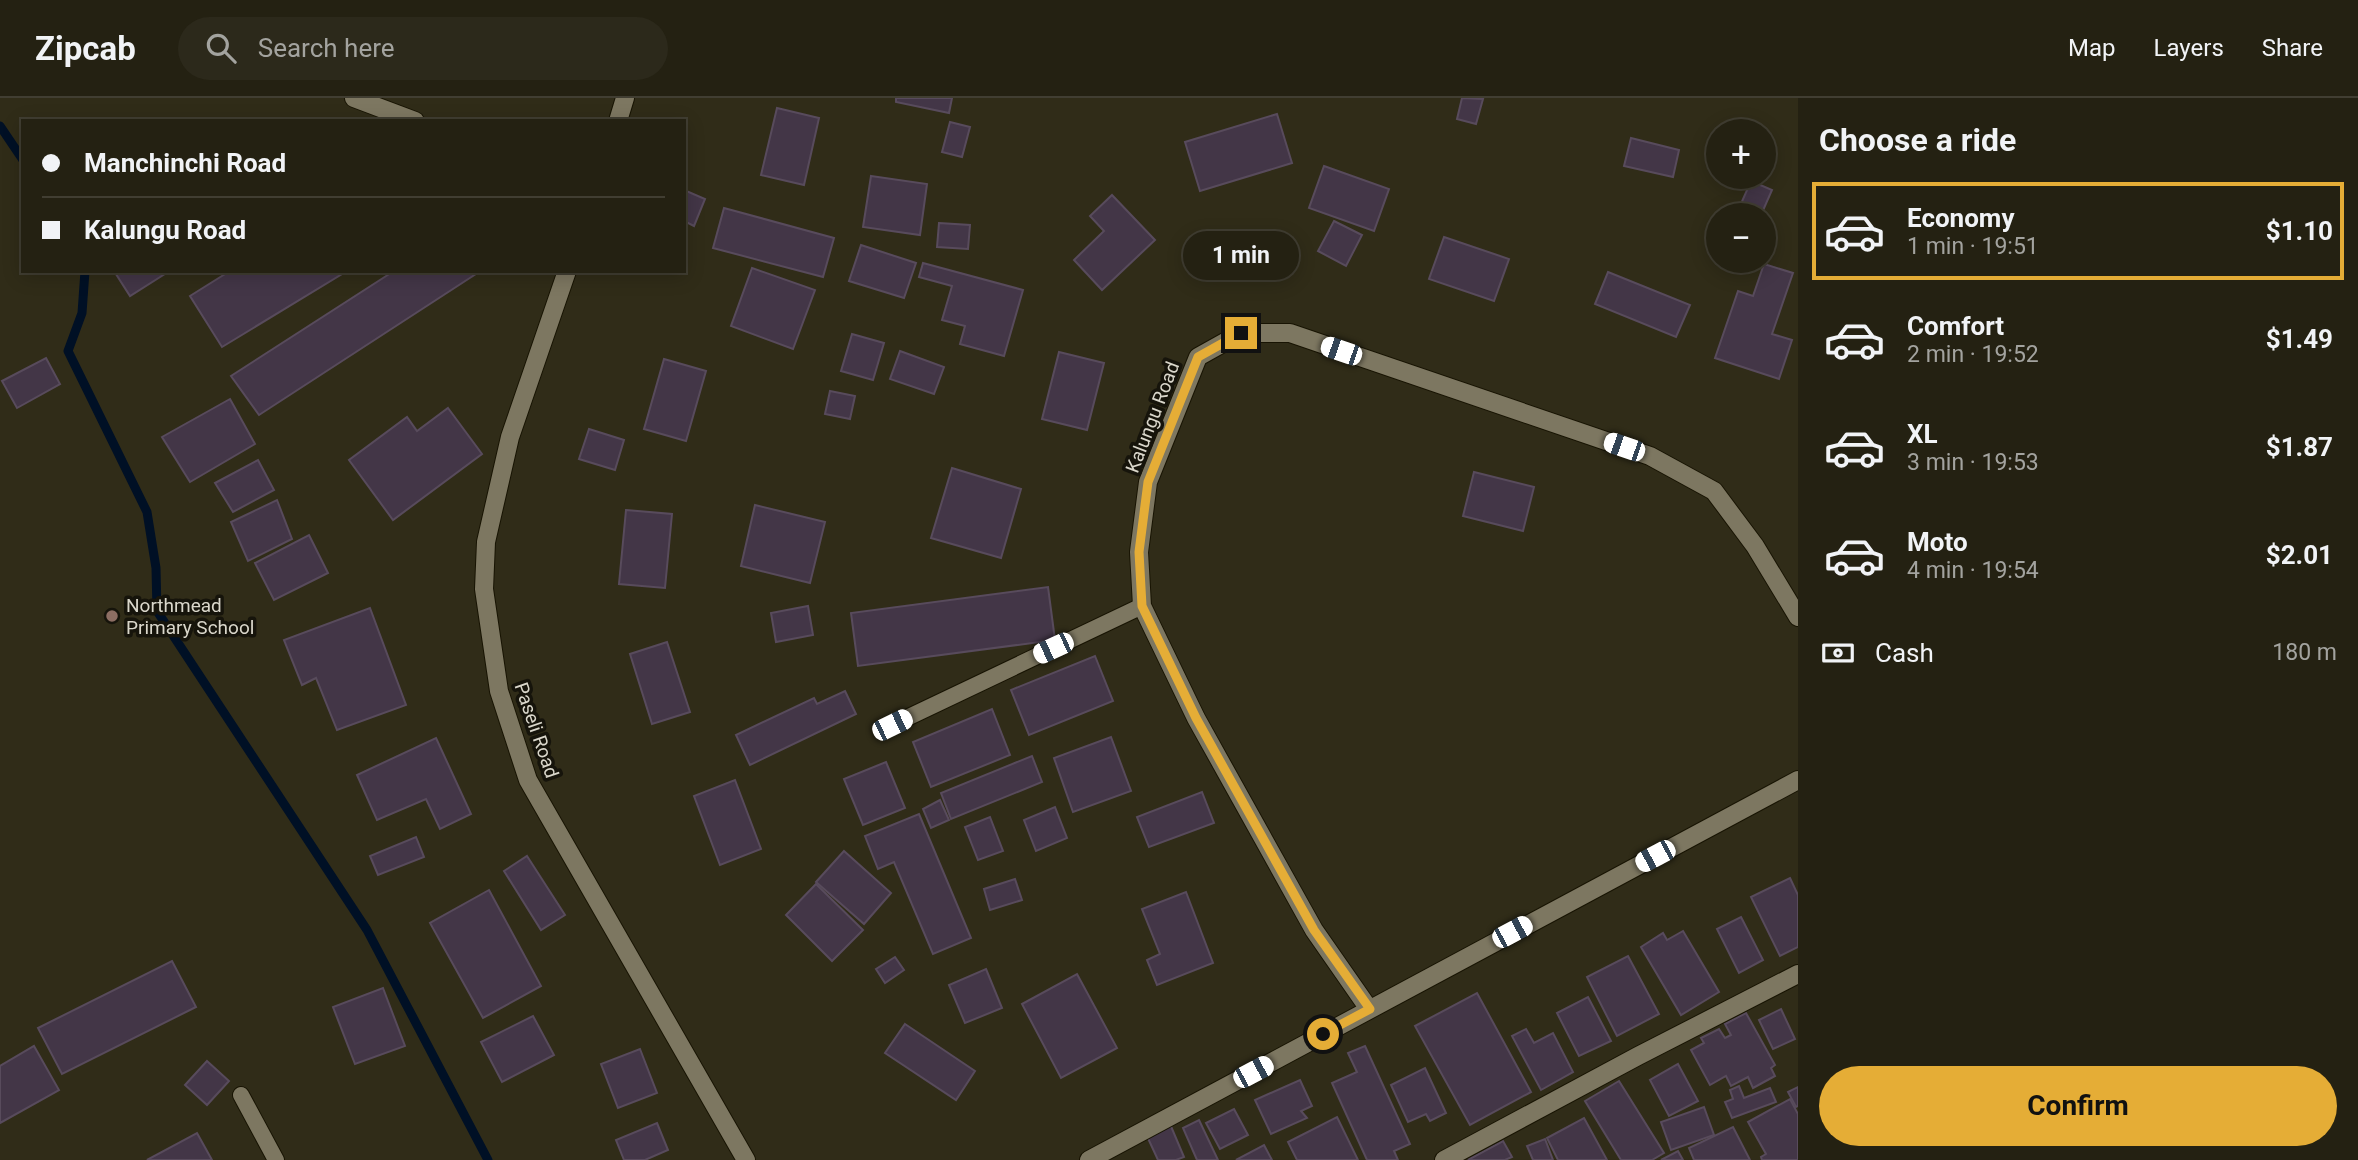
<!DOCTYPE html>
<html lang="en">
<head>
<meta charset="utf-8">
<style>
  :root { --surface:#242112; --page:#2c291b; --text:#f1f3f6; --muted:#a3a39f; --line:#413e32; --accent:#e5ad36 }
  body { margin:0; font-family:Roboto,sans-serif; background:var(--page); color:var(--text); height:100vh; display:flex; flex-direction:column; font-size:26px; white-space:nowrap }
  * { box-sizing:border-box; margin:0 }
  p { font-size:23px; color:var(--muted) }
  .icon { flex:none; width:38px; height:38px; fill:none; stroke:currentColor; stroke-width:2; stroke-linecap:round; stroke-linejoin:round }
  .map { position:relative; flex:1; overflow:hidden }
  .panel { display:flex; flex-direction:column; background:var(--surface); width:560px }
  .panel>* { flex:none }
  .banner { position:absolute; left:21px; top:21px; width:665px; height:154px; border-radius:0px; box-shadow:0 4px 18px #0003,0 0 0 2px var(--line); display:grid; align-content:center; height:154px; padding:0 21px; background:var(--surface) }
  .fabs { position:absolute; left:1706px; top:21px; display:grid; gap:14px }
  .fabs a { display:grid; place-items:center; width:70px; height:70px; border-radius:50%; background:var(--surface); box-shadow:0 4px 18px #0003,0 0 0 2px var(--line); font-size:35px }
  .end { position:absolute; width:32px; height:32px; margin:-16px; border:9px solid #e5ad36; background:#111; box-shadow:0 0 0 4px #111 }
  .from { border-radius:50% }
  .bubble { position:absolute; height:49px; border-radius:24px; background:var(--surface); box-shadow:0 4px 18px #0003,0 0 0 2px var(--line); font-size:23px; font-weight:700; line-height:49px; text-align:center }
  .car { position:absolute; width:21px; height:42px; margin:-21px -10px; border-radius:9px; box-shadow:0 0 5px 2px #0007; background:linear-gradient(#fff 24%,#345 0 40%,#fff 0 76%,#345 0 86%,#fff 0) }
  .banner b { display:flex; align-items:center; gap:24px; height:66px; font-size:26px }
  .banner b+b { border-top:2px solid var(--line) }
  .banner i { width:18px; height:18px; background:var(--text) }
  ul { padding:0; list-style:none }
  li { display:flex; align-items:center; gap:21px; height:98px; margin:0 14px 10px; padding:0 7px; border:4px solid transparent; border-radius:0px }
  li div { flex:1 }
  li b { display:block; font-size:26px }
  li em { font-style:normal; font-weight:700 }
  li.current { border-color:var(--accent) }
  li>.icon { width:63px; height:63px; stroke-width:1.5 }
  h2 { padding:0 21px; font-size:32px; line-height:84px }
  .pay { display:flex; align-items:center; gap:18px; height:77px; padding:0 21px; font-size:26px }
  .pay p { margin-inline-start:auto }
  .cta { display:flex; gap:14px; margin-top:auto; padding:14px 21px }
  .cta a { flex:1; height:80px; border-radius:42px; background:var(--accent); color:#111; font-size:28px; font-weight:700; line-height:80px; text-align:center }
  header { display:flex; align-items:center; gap:42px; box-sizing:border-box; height:98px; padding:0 35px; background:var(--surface); border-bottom:2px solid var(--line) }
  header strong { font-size:33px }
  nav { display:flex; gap:38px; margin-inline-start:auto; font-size:24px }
  .search { width:490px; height:63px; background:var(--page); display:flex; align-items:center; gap:18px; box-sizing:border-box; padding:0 24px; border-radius:38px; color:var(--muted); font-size:26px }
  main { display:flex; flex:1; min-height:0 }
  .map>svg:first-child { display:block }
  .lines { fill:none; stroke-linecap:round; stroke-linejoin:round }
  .stream { stroke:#001025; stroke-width:9 }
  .building { fill:#433647; stroke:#584b5c; stroke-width:2 }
  .service-casing { stroke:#181403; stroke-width:18 }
  .minor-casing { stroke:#181403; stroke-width:20 }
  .secondary-casing { stroke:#181403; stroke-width:20 }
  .service { stroke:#7d7761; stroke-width:16 }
  .minor { stroke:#7d7761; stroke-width:18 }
  .secondary { stroke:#7d7761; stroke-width:18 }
  .route { stroke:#e5ad36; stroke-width:9 }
  .education-dot { fill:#8d6e63; stroke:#16140b; stroke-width:2.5 }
  .labels { text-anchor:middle; stroke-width:7; stroke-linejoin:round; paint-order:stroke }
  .street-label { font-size:19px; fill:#dad7cb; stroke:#16140b }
  .poi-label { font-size:19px; fill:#dad7cb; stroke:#16140b; text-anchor:start }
</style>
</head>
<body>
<header>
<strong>Zipcab</strong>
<div class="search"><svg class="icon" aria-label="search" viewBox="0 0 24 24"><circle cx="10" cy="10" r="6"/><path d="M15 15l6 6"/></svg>Search here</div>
<nav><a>Map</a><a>Layers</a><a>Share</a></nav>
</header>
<main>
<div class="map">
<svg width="1798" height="1062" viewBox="0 0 1798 1062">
  <rect width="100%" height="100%" fill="#302c18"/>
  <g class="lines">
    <g class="stream">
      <polyline points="0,28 23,62"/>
      <polyline points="85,173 82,215 68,253 147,414 156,470 157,513 367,832 488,1062"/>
    </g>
  </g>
  <g class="building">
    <polygon points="896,0 952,0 949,15 896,4"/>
    <polygon points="1462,0 1483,1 1476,26 1457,21"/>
    <polygon points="777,10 819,20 804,87 761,77"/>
    <polygon points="1277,16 1292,65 1200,93 1185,44"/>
    <polygon points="950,24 970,29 962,59 942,54"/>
    <polygon points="1631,40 1679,52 1673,79 1624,68"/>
    <polygon points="1324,68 1389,91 1374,133 1309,110"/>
    <polygon points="871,78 927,86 920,137 863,129"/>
    <polygon points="1751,83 1772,92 1761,117 1736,117"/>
    <polygon points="684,92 705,101 694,128 684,123"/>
    <polygon points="1112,97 1155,142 1102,192 1074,162 1104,133 1090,118"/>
    <polygon points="724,110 834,140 823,179 713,150"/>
    <polygon points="1334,123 1362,137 1346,168 1318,153"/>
    <polygon points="939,125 970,127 968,151 937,149"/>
    <polygon points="1444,139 1509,161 1494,203 1429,181"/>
    <polygon points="861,147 916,165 904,200 849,183"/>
    <polygon points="923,165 1023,192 1004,258 960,246 965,228 942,222 952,188 919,179"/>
    <polygon points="1764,166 1793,175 1772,236 1792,242 1779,281 1715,260 1738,193 1753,198"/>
    <polygon points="752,170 815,192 793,251 731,228"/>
    <polygon points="114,173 168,173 168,174 130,198"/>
    <polygon points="230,173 347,173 222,249 190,198"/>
    <polygon points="394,173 479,174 259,317 231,278"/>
    <polygon points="1608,174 1690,207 1676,239 1595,206"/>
    <polygon points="852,236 884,245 873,282 841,273"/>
    <polygon points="900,253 944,269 934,296 890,281"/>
    <polygon points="1059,254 1104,265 1087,332 1042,321"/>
    <polygon points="46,260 60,286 17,310 2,283"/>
    <polygon points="664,261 706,273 686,343 644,331"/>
    <polygon points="830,293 855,298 850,321 825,316"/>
    <polygon points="230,301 255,346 190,384 162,339"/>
    <polygon points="448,310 482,356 393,422 349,362 407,319 417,333"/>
    <polygon points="589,331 624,342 615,372 579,361"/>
    <polygon points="258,362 274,392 233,414 215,385"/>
    <polygon points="952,370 1021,391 1001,460 931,440"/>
    <polygon points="1474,374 1534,389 1523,433 1463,418"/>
    <polygon points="277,402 292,441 248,463 231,424"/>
    <polygon points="755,407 825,424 810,485 741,468"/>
    <polygon points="626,412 672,416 665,490 619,486"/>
    <polygon points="309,437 328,475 274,502 255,465"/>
    <polygon points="1048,489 1055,542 858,568 851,515"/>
    <polygon points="808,508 813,537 776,544 771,515"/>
    <polygon points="370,510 406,607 337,632 316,580 302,587 284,542"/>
    <polygon points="667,544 690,614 652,626 630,556"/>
    <polygon points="1095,558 1113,603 1029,637 1011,592"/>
    <polygon points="845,593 856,616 750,667 736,637 814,600 817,606"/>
    <polygon points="992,611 1010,657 931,689 913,644"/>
    <polygon points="1111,639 1131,693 1073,714 1054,660"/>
    <polygon points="436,640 471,716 440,731 426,701 377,722 357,677"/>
    <polygon points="1032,658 1042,684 951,721 941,695"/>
    <polygon points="886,664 905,710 863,727 844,681"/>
    <polygon points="735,682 761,751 720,767 694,698"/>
    <polygon points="1202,694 1214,725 1149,749 1137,719"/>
    <polygon points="940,702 949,722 931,730 923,711"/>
    <polygon points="1055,709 1067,740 1036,753 1024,722"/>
    <polygon points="919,716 971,840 933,856 894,764 878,771 865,738"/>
    <polygon points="990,719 1003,753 978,762 965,729"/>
    <polygon points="416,739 424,759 378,777 370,758"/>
    <polygon points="844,753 891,795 864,826 816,784"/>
    <polygon points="527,758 565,817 541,832 504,773"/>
    <polygon points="1790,780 1798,797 1798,849 1780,858 1751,799"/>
    <polygon points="1015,781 1022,802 990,812 984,791"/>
    <polygon points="816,786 863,832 832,863 786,817"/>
    <polygon points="489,792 541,888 483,920 430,825"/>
    <polygon points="1186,794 1213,865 1157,887 1147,862 1160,856 1142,811"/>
    <polygon points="1741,819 1763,862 1739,875 1717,831"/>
    <polygon points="1683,833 1719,894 1681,917 1641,849 1663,835 1667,842"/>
    <polygon points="1628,858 1659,916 1617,938 1587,879"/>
    <polygon points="895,859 904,872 885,885 876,871"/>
    <polygon points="172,863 196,909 62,976 38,930"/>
    <polygon points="986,871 1002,910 965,925 949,887"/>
    <polygon points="1077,876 1117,950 1061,980 1022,906"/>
    <polygon points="383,890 405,948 355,966 333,909"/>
    <polygon points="1477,895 1531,994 1470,1027 1415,928"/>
    <polygon points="1588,899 1611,943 1579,958 1557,915"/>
    <polygon points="1781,911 1795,941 1773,951 1759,922"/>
    <polygon points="1746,915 1775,967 1771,970 1775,978 1753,990 1748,979 1731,988 1726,978 1710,987 1691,952 1704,945 1701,940 1719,931 1725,940 1731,937 1725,926"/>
    <polygon points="533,918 554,957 502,984 481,944"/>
    <polygon points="905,926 975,973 956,1002 885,955"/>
    <polygon points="1526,931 1534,945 1553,935 1573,974 1541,992 1512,938"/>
    <polygon points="34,948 59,992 0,1025 0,968"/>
    <polygon points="1365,948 1410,1046 1394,1053 1398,1062 1367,1062 1332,985 1357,974 1348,955"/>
    <polygon points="640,951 657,995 618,1010 601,966"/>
    <polygon points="207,963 229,983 207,1007 185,987"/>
    <polygon points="1678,966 1698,1003 1669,1018 1650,982"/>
    <polygon points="1425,970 1446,1015 1430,1023 1426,1016 1408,1024 1391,987"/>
    <polygon points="1300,982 1312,1008 1301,1013 1307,1020 1271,1036 1255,1002"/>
    <polygon points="1619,983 1664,1055 1652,1062 1621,1062 1585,1003"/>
    <polygon points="1739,988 1744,1000 1770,990 1776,1004 1732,1020 1725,1004 1733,1001 1730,992"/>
    <polygon points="1798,989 1798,1008 1796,1009 1788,994"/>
    <polygon points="1790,1001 1798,1016 1798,1062 1762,1062 1761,1059 1766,1056 1748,1024"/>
    <polygon points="1704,1009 1714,1037 1671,1052 1661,1024"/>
    <polygon points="1234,1011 1248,1037 1220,1051 1206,1025"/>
    <polygon points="1337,1019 1358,1062 1297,1062 1288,1044"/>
    <polygon points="1584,1020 1607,1062 1558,1062 1547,1040"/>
    <polygon points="1199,1022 1218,1062 1197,1062 1183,1030"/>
    <polygon points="657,1025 668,1052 645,1062 624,1062 616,1042"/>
    <polygon points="1170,1026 1184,1059 1176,1062 1158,1062 1146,1036"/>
    <polygon points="1733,1029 1750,1062 1694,1062 1689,1050"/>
    <polygon points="197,1035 212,1062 147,1062"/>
    <polygon points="1545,1041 1553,1062 1533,1062 1527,1048"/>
    <polygon points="1503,1043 1512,1059 1505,1062 1468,1062"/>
    <polygon points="1264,1047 1272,1062 1236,1062"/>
    <polygon points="1678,1053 1683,1062 1661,1062"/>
  </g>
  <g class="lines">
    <defs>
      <g id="service">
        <polyline points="892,627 1142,508"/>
        <polyline points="241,997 276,1062"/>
      </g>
      <g id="minor">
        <polyline points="354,0 415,23"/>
        <polyline points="618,23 625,0"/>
        <polyline points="567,173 510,339 486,444 484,491 499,593 528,682 746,1062"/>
        <polyline points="1369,911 1314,832 1196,620 1142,508 1139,454 1148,384 1198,259 1241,235 1290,235 1650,358 1714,393 1755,448 1798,519"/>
        <polyline points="1444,1062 1638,958 1798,876"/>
      </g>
      <polyline id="secondary" points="1089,1062 1798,682"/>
    </defs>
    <use href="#service" class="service-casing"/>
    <use href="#minor" class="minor-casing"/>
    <use href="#secondary" class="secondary-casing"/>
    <use href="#service" class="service"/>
    <use href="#minor" class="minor"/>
    <use href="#secondary" class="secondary"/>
  </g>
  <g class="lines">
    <polyline class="route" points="1241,235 1198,259 1148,384 1139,454 1142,508 1196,620 1314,832 1370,911 1323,936"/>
  </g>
  <circle class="education-dot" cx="112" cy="518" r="7"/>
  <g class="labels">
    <g class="street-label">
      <text transform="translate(1152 319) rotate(-69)" y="7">Kalungu Road</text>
      <text transform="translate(537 632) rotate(71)" y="7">Paseli Road</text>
    </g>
    <g class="poi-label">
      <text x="126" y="514">Northmead<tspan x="126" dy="22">Primary School</tspan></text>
    </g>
  </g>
</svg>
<div class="fabs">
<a>+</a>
<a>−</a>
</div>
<i class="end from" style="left:1323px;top:936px"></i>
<i class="end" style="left:1241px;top:235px"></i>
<div class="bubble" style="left:1183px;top:133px;width:116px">1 min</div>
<i class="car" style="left:1341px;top:253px;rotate:289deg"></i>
<i class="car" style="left:1624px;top:349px;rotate:289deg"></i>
<i class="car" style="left:1053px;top:550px;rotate:245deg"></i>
<i class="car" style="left:892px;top:627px;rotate:64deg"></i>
<i class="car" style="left:1655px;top:758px;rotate:242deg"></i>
<i class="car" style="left:1512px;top:834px;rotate:62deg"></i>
<i class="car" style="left:1253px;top:974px;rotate:62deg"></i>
<div class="banner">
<b><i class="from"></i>Manchinchi Road</b>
<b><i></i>Kalungu Road</b>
</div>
</div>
<section class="panel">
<h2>Choose a ride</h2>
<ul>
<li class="current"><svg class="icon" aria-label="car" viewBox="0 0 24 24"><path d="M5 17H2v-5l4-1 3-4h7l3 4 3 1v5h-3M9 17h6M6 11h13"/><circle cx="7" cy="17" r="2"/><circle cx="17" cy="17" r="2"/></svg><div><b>Economy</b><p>1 min · 19:51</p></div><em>$1.10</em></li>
<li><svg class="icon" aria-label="car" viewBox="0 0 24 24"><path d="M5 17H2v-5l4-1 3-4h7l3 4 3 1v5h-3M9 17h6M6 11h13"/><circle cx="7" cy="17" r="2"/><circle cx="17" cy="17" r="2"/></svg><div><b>Comfort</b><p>2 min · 19:52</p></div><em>$1.49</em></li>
<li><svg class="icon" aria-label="car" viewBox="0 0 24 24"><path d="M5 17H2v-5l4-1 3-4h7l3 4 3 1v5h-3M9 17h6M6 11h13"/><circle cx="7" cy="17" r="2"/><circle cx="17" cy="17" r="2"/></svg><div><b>XL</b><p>3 min · 19:53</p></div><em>$1.87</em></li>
<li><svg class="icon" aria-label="car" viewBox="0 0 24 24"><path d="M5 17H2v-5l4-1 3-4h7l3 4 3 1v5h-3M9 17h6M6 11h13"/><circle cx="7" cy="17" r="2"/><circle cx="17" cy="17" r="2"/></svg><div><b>Moto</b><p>4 min · 19:54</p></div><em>$2.01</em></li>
</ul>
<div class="pay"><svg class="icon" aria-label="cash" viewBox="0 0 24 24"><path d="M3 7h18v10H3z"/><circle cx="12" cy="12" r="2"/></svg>Cash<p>180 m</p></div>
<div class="cta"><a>Confirm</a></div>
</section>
</main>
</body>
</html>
